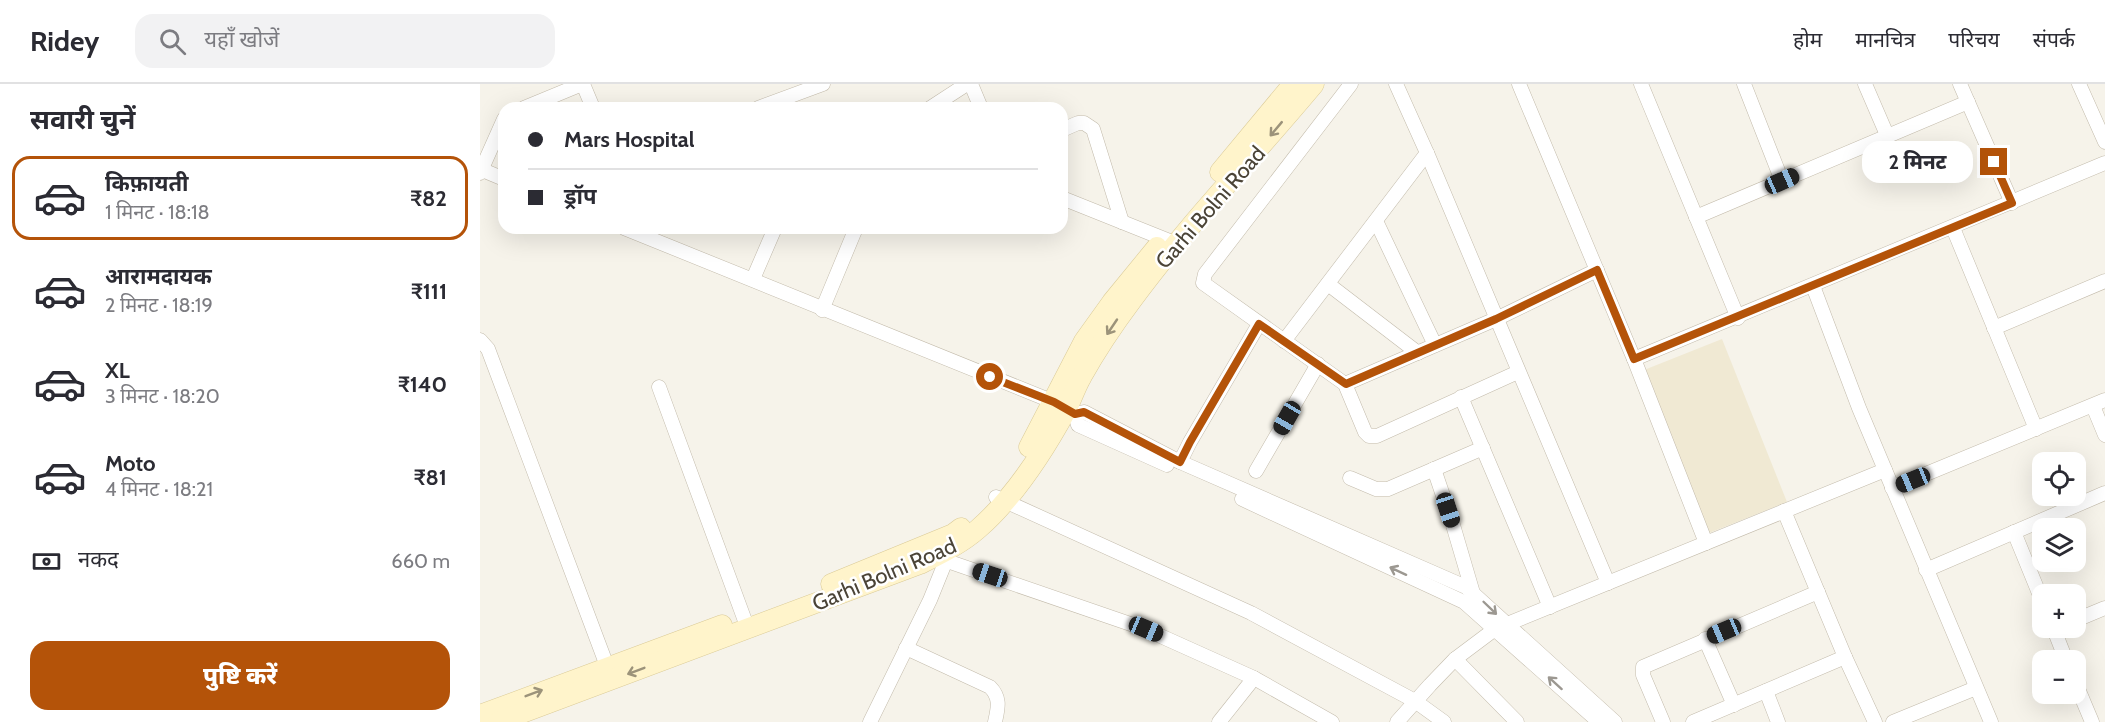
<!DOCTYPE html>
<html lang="hi">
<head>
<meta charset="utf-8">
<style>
  :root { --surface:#fff; --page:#f2f2f3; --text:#2b2b33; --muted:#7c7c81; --line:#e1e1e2; --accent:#b45309 }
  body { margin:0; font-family:Cabin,"Noto Sans Devanagari",sans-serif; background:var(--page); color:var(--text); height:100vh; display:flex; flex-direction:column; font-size:22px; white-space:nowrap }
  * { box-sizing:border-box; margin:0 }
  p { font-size:20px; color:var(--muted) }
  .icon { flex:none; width:33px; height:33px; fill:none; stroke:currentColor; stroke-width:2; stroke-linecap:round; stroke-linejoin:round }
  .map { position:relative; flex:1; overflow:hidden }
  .sheet { display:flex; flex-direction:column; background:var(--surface); width:480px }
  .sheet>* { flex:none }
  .hud { position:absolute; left:18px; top:18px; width:570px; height:132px; border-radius:18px; box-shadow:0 6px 24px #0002; display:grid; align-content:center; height:132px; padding:0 30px; background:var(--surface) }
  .tools { position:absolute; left:1552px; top:368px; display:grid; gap:12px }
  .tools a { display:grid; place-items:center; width:54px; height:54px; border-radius:12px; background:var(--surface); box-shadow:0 6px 24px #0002; font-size:30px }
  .end { position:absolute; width:27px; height:27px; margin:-14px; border:8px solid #b45309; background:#fff; box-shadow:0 0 0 3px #fff }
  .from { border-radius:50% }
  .bubble { position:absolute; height:42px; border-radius:18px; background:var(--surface); box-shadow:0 6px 24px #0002; font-size:20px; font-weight:800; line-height:42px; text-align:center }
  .car { position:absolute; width:18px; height:36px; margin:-18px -9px; border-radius:8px; box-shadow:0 0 4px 2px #0007; background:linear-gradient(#222 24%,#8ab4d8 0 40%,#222 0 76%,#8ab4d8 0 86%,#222 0) }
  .hud b { display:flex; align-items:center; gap:21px; height:57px; font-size:22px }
  .hud b+b { border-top:2px solid var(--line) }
  .hud i { width:15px; height:15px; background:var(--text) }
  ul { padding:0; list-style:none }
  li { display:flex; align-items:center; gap:18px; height:84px; margin:0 12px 9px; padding:0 18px; border:3px solid transparent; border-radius:18px }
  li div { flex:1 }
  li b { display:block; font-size:22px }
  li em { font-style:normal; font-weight:800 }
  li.selected { border-color:var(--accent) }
  li>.icon { width:54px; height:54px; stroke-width:1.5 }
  h2 { padding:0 30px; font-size:27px; line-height:72px }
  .pay { display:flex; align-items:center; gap:15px; height:66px; padding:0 30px; font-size:22px }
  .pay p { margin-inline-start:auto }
  .cta { display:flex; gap:12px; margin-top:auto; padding:12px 30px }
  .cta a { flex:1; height:69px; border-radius:18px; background:var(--accent); color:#fff; font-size:24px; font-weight:800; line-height:69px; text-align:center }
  header { display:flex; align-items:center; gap:36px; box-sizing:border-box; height:84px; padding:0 30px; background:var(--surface); border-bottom:2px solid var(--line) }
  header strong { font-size:28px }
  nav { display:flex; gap:33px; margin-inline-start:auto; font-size:21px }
  .search { width:420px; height:54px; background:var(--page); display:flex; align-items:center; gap:15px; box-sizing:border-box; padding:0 21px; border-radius:18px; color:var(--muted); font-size:22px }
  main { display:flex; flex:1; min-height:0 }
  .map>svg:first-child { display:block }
  .education { fill:#f0e9d3 }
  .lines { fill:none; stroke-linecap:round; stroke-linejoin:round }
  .street-casing { stroke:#c3bbab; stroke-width:15 }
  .secondary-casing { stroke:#daca96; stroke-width:21 }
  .street { stroke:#fff; stroke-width:14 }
  .secondary { stroke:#fff4cb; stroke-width:20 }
  .oneway { stroke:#9c937a }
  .oneway2 { stroke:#9c9891 }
  .route { stroke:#b45309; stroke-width:8 }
  .labels { text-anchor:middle; stroke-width:5; stroke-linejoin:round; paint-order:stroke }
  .street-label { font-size:22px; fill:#4b4437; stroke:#fff }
</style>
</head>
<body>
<header>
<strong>Ridey</strong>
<div class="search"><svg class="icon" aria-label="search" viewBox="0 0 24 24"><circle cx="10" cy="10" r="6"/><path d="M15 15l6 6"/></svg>यहाँ खोजें</div>
<nav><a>होम</a><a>मानचित्र</a><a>परिचय</a><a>संपर्क</a></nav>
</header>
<main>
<section class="sheet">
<h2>सवारी चुनें</h2>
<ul>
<li class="selected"><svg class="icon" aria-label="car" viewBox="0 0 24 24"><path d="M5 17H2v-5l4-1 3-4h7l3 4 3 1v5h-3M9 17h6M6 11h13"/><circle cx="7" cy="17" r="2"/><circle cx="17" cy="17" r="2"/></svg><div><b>किफ़ायती</b><p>1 मिनट · 18:18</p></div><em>₹82</em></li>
<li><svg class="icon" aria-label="car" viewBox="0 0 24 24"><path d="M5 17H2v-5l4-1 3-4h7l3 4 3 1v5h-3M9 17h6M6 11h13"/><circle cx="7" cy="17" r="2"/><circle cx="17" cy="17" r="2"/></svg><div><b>आरामदायक</b><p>2 मिनट · 18:19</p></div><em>₹111</em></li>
<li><svg class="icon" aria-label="car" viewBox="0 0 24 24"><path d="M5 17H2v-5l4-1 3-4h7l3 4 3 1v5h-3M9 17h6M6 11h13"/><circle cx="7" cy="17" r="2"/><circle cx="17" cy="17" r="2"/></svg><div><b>XL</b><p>3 मिनट · 18:20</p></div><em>₹140</em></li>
<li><svg class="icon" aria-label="car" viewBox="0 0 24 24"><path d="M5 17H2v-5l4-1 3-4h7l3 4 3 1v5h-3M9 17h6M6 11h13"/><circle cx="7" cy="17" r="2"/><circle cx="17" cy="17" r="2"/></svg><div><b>Moto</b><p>4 मिनट · 18:21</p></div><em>₹81</em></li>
</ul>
<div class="pay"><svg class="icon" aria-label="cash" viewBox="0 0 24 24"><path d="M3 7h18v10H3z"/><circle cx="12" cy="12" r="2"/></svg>नकद<p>660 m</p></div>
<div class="cta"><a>पुष्टि करें</a></div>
</section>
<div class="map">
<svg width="1625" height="638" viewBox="0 0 1625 638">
  <rect width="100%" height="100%" fill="#f6f3ea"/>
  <polygon class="education" points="1242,255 1307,418 1229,449 1164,286"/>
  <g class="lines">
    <defs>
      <g id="street">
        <polyline points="103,0 113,24"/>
        <polyline points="491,0 501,24"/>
        <polyline points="871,0 725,190 723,199 865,300 885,348 889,352 897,352 1038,288"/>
        <polyline points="916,0 947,69 1128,499"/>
        <polyline points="1039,0 1154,275 1226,459"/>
        <polyline points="1161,0 1258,234"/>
        <polyline points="1264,0 1302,97"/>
        <polyline points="1385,0 1407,51"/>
        <polyline points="1480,0 1532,119"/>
        <polyline points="1599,0 1625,58"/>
        <polyline points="44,24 102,0"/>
        <polyline points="278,24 343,0"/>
        <polyline points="450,24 487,0"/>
        <polyline points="582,46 598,39 604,39 613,45 642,138"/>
        <polyline points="0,85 24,95"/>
        <polyline points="0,89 24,35"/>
        <polyline points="582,114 697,160"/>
        <polyline points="1216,133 1488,18"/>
        <polyline points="896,137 955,261"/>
        <polyline points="144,144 574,318 595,330 604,328 700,378 986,503 1135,638"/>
        <polyline points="1473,144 1556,345"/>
        <polyline points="273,195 295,144"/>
        <polyline points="848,200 938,269"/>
        <polyline points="1333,202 1379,324 1511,638"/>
        <polyline points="342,226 376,144"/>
        <polyline points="1514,244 1625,197"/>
        <polyline points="0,256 8,265 127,582"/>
        <polyline points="804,257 947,69"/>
        <polyline points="1154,275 1625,79"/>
        <polyline points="865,300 1016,235 1117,186"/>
        <polyline points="179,303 268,545"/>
        <polyline points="981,313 1070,523"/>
        <polyline points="1613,322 1625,351"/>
        <polyline points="595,330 598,341 687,381"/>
        <polyline points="700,378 710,358 779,240"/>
        <polyline points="954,385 973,441 993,509"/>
        <polyline points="776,387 838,280"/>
        <polyline points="870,394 896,405 908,405 1003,364"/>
        <polyline points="1412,404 1625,316"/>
        <polyline points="516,413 771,529 935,617 964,638"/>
        <polyline points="762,415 984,518 1119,638"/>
        <polyline points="1304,427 1365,573 1395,638"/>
        <polyline points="1534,448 1563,519"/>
        <polyline points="467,477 665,545 774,594 852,638"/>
        <polyline points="1446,486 1625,409"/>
        <polyline points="1596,536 1625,524"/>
        <polyline points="1573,543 1586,576"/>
        <polyline points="1225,555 1254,621"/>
        <path d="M426 564 510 603C521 614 518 624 515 638"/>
        <polyline points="975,575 1037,638"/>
        <polyline points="1596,600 1612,638"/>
        <polyline points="1286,607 1298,638"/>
        <polyline points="390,638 450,516 469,469"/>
        <polyline points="739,638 774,594"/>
        <polyline points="917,638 950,601 975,575 1015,545 1405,386"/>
        <polyline points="1183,638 1163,591 1163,583 1338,508"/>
        <polyline points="1213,638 1365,573"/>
        <polyline points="1413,638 1496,604"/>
      </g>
      <g id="secondary">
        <polyline points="740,88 813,0"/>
        <polyline points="549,363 604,257 632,218 677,163"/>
        <polyline points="351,500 473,450 481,444"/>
        <polyline points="0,631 242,541"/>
        <path d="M18 638 440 480C460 470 481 460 498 445 535 413 564 367 587 325 592 314 596 302 602 292 617 265 634 240 652 216 708 140 774 72 834 0"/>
      </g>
    </defs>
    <use href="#street" class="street-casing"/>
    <use href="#secondary" class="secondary-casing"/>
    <use href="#street" class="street"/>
    <use href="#secondary" class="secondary"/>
  </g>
  <defs><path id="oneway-shaft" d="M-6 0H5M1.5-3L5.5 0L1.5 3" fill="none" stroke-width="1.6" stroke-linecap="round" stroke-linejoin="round" transform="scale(1.5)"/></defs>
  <g class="oneway">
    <use href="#oneway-shaft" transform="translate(796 45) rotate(130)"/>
    <use href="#oneway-shaft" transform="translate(632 243) rotate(124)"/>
    <use href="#oneway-shaft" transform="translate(156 587) rotate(159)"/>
    <use href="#oneway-shaft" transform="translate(54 609) rotate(-21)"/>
  </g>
  <g class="oneway2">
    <use href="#oneway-shaft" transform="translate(918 487) rotate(-155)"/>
    <use href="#oneway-shaft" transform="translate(1010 524) rotate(44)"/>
    <use href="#oneway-shaft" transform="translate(1075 599) rotate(-138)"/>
  </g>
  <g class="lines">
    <polyline class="route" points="510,293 574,318 595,330 604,328 700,378 710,358 779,240 866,300 1016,235 1117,186 1154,275 1532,119 1514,78"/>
  </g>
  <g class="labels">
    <g class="street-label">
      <text transform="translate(730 123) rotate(-49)" y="8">Garhi Bolni Road</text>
      <text transform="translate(404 490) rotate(-23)" y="8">Garhi Bolni Road</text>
    </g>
  </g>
</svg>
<div class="tools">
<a><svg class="icon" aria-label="locate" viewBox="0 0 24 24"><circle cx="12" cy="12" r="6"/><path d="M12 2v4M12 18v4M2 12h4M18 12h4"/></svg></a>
<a><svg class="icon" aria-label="layers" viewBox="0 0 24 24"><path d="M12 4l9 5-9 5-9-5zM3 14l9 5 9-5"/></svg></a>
<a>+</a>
<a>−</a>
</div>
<i class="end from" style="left:510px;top:293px"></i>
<i class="end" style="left:1514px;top:78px"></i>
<div class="bubble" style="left:1382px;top:57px;width:111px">2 मिनट</div>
<i class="car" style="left:1302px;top:97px;rotate:66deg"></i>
<i class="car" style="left:807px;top:334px;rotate:210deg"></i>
<i class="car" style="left:1433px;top:396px;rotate:248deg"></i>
<i class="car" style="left:968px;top:426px;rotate:162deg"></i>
<i class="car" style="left:510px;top:491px;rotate:288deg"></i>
<i class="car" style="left:666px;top:545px;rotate:113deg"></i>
<i class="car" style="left:1244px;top:547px;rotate:247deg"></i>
<div class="hud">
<b><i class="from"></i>Mars Hospital</b>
<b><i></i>ड्रॉप</b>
</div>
</div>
</main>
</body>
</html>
